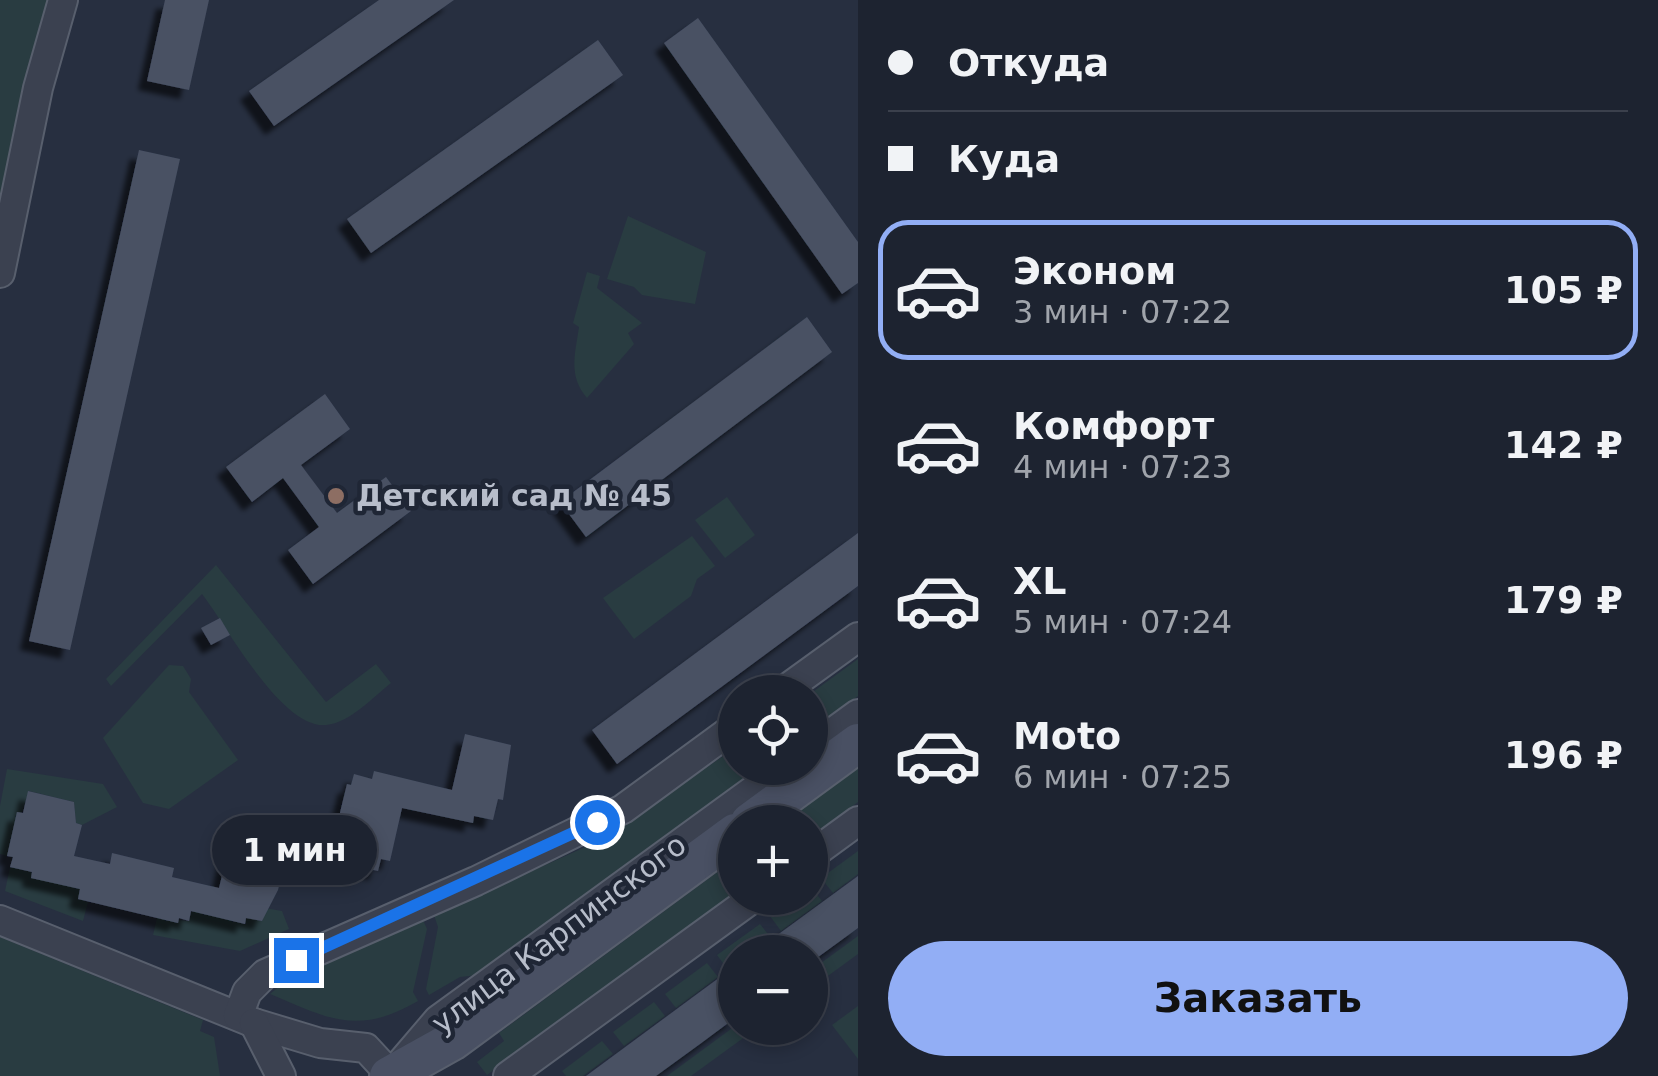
<!DOCTYPE html>
<html lang="ru">
<head>
<meta charset="utf-8">
<style>
  :root { --surface:#1d2330; --page:#2a2f3c; --text:#f1f3f6; --muted:#a0a4ab; --line:#3b404c; --accent:#92aef5 }
  body { margin:0; font-family:"DejaVu Sans",sans-serif; background:var(--page); color:var(--text); height:100vh; display:flex; flex-direction:column; font-size:38px; white-space:nowrap }
  * { box-sizing:border-box; margin:0 }
  p { font-size:32px; color:var(--muted) }
  .icon { flex:none; width:55px; height:55px; fill:none; stroke:currentColor; stroke-width:2; stroke-linecap:round; stroke-linejoin:round }
  .map { position:relative; flex:1; overflow:hidden }
  .details { display:flex; flex-direction:column; background:var(--surface); width:800px }
  .details>* { flex:none }
  .banner { display:grid; align-content:center; height:220px; padding:0 30px; background:var(--surface) }
  .fabs { position:absolute; left:718px; top:675px; display:grid; gap:20px }
  .fabs a { display:grid; place-items:center; width:110px; height:110px; border-radius:50%; background:var(--surface); box-shadow:0 5px 15px #0003,0 0 0 2px var(--line); font-size:50px }
  .end { position:absolute; width:45px; height:45px; margin:-22px; border:12px solid #1a73e8; background:#fff; box-shadow:0 0 0 5px #fff }
  .from { border-radius:50% }
  .bubble { position:absolute; height:70px; border-radius:35px; background:var(--surface); box-shadow:0 5px 15px #0003,0 0 0 2px var(--line); font-size:32px; font-weight:800; line-height:70px; text-align:center }
  .banner b { display:flex; align-items:center; gap:35px; height:95px; font-size:38px }
  .banner b+b { border-top:2px solid var(--line) }
  .banner i { width:25px; height:25px; background:var(--text) }
  ul { padding:0; list-style:none }
  li { display:flex; align-items:center; gap:30px; height:140px; margin:0 20px 15px; padding:0 10px; border:5px solid transparent; border-radius:30px }
  li div { flex:1 }
  li b { display:block; font-size:38px }
  li em { font-style:normal; font-weight:800 }
  li.on { border-color:var(--accent) }
  li>.icon { width:90px; height:90px; stroke-width:1.5 }
  .primary-button { display:flex; gap:20px; margin-top:auto; padding:20px 30px }
  .primary-button a { flex:1; height:115px; border-radius:60px; background:var(--accent); color:#111; font-size:40px; font-weight:800; line-height:115px; text-align:center }
  main { display:flex; flex:1; min-height:0 }
  .map>svg:first-child { display:block }
  .green { fill:#293c41 }
  .building { fill:#485164; filter:url(#shadow) }
  .lines { fill:none; stroke-linecap:round; stroke-linejoin:round }
  .street-casing { stroke:#585f6d; stroke-width:32 }
  .secondary-casing { stroke:#585f6d; stroke-width:42 }
  .street { stroke:#3b4150; stroke-width:28 }
  .secondary { stroke:#495063; stroke-width:38 }
  .route { stroke:#1a73e8; stroke-width:12 }
  .education-dot { fill:#8d6e63; stroke:#1f2635; stroke-width:4 }
  .labels { text-anchor:middle; stroke-width:9; stroke-linejoin:round; paint-order:stroke }
  .poi-label { font-size:30px; font-weight:bold; fill:#b7bdca; stroke:#1f2635; text-anchor:start }
  .street-label { font-size:30px; fill:#b7bdca; stroke:#1f2635 }
</style>
</head>
<body>
<main>
<div class="map">
<svg width="858" height="1076" viewBox="0 0 858 1076">
  <defs>
    <filter id="shadow"><feDropShadow dx="-9" dy="9" stdDeviation="2.5" flood-color="#0009"/></filter>
  </defs>
  <rect width="100%" height="100%" fill="#272f40"/>
  <g class="green">
    <polygon points="0,0 53,0 0,197"/>
    <polygon points="628,216 706,252 695,304 642,295 634,287 607,279"/>
    <path d="M587 272 600 276 597 288 642 323 628 333 634 344 587 398C568 376 575 354 579 327L573 323Z"/>
    <polygon points="727,497 755,535 725,558 695,520"/>
    <polygon points="692,536 715,566 697,579 691,596 634,639 603,598"/>
    <path d="M216 565 326 702 376 664 391 683C373 697 350 723 326 725 281 729 227 626 202 594L111 686 106 679Z"/>
    <polygon points="858,659 858,696 810,731 810,694"/>
    <polygon points="169,665 183,666 191,679 189,692 238,760 169,809 143,803 103,738"/>
    <polygon points="735,748 735,768 759,768 479,975 460,977 429,995 426,989 438,927 434,915 601,840"/>
    <polygon points="858,768 858,802 810,837 810,822 784,822"/>
    <polygon points="7,769 103,784 117,807 82,825 76,823 74,802 29,791 7,856 0,854 0,806"/>
    <polygon points="858,851 858,874 833,893 821,878"/>
    <polygon points="735,859 735,893 487,1075 477,1062 504,1041 499,1033"/>
    <polygon points="10,867 81,884 78,899 88,902 83,921 5,891"/>
    <polygon points="810,886 822,901 781,931 770,916 795,898 810,898"/>
    <polygon points="193,905 209,915 244,924 246,918 262,921 265,908 282,911 289,929 240,951 153,935 157,918 189,921"/>
    <path d="M423 920 427 929 413 992 418 1001C358 1036 329 1019 270 994L286 981Z"/>
    <polygon points="760,924 771,938 752,952 735,952 735,965 728,970 717,955"/>
    <polygon points="858,936 858,954 810,989 810,971"/>
    <polygon points="0,937 203,1020 200,1031 214,1037 220,1076 0,1076"/>
    <polygon points="707,963 718,977 676,1008 665,994"/>
    <polygon points="654,1002 665,1016 624,1046 613,1032"/>
    <polygon points="858,1006 858,1059 832,1025"/>
    <polygon points="735,1026 757,1028 691,1076 667,1076"/>
    <polygon points="602,1041 613,1054 583,1076 566,1076 562,1071"/>
  </g>
  <g class="building">
    <polygon points="165,0 209,0 189,90 147,81"/>
    <polygon points="379,0 454,0 274,126 249,91"/>
    <polygon points="698,18 858,242 858,283 842,294 664,43"/>
    <polygon points="598,40 623,75 371,253 347,219"/>
    <polygon points="139,150 180,159 70,650 29,641"/>
    <polygon points="807,317 832,352 586,537 560,502"/>
    <polygon points="325,394 350,429 301,465 337,513 386,477 411,511 313,584 288,550 319,527 283,478 252,502 226,467"/>
    <polygon points="858,533 858,586 617,764 592,730"/>
    <polygon points="220,618 230,635 211,645 201,628"/>
    <polygon points="465,734 511,745 503,800 498,799 493,820 474,816 473,823 402,808 390,861 381,859 378,871 359,867 358,874 286,857 278,890 262,921 246,918 245,924 191,911 189,921 179,918 178,923 78,899 80,889 31,878 32,872 10,867 13,857 7,856 17,812 23,813 28,791 74,802 76,823 82,825 74,856 110,864 112,853 174,868 172,877 219,888 232,834 236,836 239,823 256,827 258,820 334,837 347,784 351,785 354,774 372,779 374,771 452,790"/>
    <polygon points="858,876 858,928 810,963 810,952 754,952"/>
    <polygon points="735,966 735,1018 700,1044 656,1076 586,1076"/>
  </g>
  <g class="lines">
    <defs>
      <g id="street">
        <polyline points="0,273 38,88 63,0"/>
        <polyline points="782,692 858,637"/>
        <polyline points="810,749 858,714"/>
        <polyline points="810,856 858,821"/>
        <polyline points="0,920 254,1023 320,1043 366,1048 391,1075 438,1020 784,768"/>
        <polyline points="238,1016 247,992 265,974 476,881 623,809 735,727"/>
        <polyline points="254,1023 281,1076"/>
        <polyline points="508,1076 753,898"/>
      </g>
      <g id="secondary">
        <polyline points="750,822 858,743"/>
        <polyline points="389,1076 452,1041 735,833"/>
      </g>
    </defs>
    <use href="#street" class="street-casing"/>
    <use href="#secondary" class="secondary-casing"/>
    <use href="#street" class="street"/>
    <use href="#secondary" class="secondary"/>
  </g>
  <g class="lines">
    <polyline class="route" points="296,960 597,822"/>
  </g>
  <circle class="education-dot" cx="336" cy="496" r="10"/>
  <g class="labels">
    <g class="poi-label">
      <text x="356" y="506">Детский сад № 45</text>
    </g>
    <g class="street-label">
      <text transform="translate(559 934) rotate(-37)" y="10">улица Карпинского</text>
    </g>
  </g>
</svg>
<div class="fabs">
<a><svg class="icon" aria-label="locate" viewBox="0 0 24 24"><circle cx="12" cy="12" r="6"/><path d="M12 2v4M12 18v4M2 12h4M18 12h4"/></svg></a>
<a>+</a>
<a>−</a>
</div>
<i class="end from" style="left:597px;top:822px"></i>
<i class="end" style="left:296px;top:960px"></i>
<div class="bubble" style="left:212px;top:815px;width:165px">1 мин</div>
</div>
<section class="details">
<div class="banner">
<b><i class="from"></i>Откуда</b>
<b><i></i>Куда</b>
</div>
<ul>
<li class="on"><svg class="icon" aria-label="car" viewBox="0 0 24 24"><path d="M5 17H2v-5l4-1 3-4h7l3 4 3 1v5h-3M9 17h6M6 11h13"/><circle cx="7" cy="17" r="2"/><circle cx="17" cy="17" r="2"/></svg><div><b>Эконом</b><p>3 мин · 07:22</p></div><em>105 ₽</em></li>
<li><svg class="icon" aria-label="car" viewBox="0 0 24 24"><path d="M5 17H2v-5l4-1 3-4h7l3 4 3 1v5h-3M9 17h6M6 11h13"/><circle cx="7" cy="17" r="2"/><circle cx="17" cy="17" r="2"/></svg><div><b>Комфорт</b><p>4 мин · 07:23</p></div><em>142 ₽</em></li>
<li><svg class="icon" aria-label="car" viewBox="0 0 24 24"><path d="M5 17H2v-5l4-1 3-4h7l3 4 3 1v5h-3M9 17h6M6 11h13"/><circle cx="7" cy="17" r="2"/><circle cx="17" cy="17" r="2"/></svg><div><b>XL</b><p>5 мин · 07:24</p></div><em>179 ₽</em></li>
<li><svg class="icon" aria-label="car" viewBox="0 0 24 24"><path d="M5 17H2v-5l4-1 3-4h7l3 4 3 1v5h-3M9 17h6M6 11h13"/><circle cx="7" cy="17" r="2"/><circle cx="17" cy="17" r="2"/></svg><div><b>Moto</b><p>6 мин · 07:25</p></div><em>196 ₽</em></li>
</ul>
<div class="primary-button"><a>Заказать</a></div>
</section>
</main>
</body>
</html>
